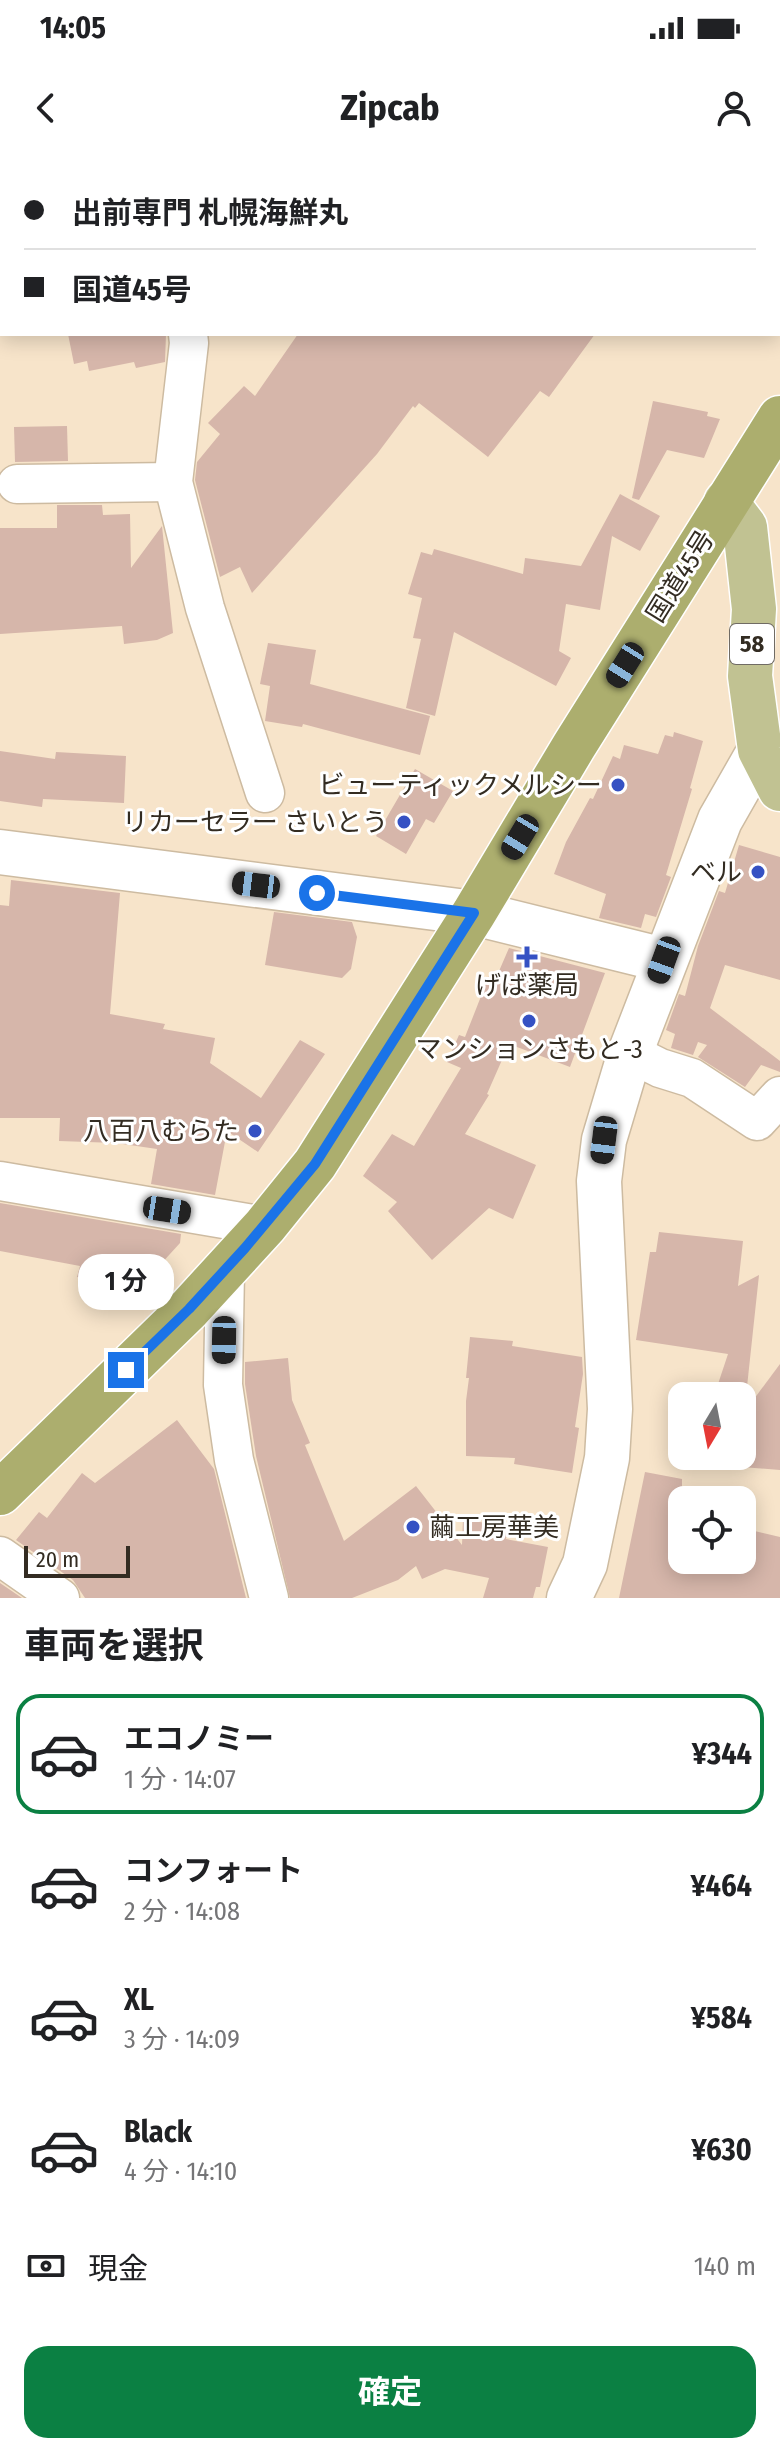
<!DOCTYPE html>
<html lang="ja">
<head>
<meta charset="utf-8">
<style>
  :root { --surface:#fff; --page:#f6f6f6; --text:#202124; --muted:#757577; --line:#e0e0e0; --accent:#0b8043 }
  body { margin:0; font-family:"Fira Sans Condensed","Noto Sans JP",sans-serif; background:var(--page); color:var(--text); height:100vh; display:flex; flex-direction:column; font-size:30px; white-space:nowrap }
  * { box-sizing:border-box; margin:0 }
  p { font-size:26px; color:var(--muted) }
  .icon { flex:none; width:44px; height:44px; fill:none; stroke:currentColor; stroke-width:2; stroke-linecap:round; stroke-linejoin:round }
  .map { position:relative; height:1438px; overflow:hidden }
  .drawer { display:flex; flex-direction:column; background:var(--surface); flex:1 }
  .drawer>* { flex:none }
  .guide { position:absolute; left:0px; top:0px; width:780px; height:176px; box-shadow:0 4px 20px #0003; display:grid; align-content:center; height:176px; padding:0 24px; background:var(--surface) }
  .needle { width:52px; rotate:190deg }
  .buttons { position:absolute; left:668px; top:1222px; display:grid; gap:16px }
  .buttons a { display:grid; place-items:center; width:88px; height:88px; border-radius:16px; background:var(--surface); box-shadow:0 4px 20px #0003; font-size:40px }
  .scale { position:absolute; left:24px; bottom:20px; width:106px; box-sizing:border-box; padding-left:8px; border:4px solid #332c22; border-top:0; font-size:22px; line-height:28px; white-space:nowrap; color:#332c22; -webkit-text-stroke:6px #fff; paint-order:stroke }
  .end { position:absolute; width:36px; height:36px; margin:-18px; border:10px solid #1a73e8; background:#fff; box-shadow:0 0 0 4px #fff }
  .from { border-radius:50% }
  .bubble { position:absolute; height:56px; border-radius:24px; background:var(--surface); box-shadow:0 4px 20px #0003; font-size:26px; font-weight:700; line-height:56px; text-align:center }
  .car { position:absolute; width:24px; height:48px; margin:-24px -12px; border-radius:10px; box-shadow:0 0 6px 2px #0007; background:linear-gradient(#222 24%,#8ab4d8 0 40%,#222 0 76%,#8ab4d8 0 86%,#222 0) }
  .guide b { display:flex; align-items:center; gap:28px; height:76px; font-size:30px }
  .guide b+b { border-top:2px solid var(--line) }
  .guide i { width:20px; height:20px; background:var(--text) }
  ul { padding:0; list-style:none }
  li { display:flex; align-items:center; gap:24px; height:120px; margin:0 16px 12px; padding:0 8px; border:4px solid transparent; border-radius:24px }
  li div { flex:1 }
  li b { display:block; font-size:30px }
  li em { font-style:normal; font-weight:700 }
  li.active { border-color:var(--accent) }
  li>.icon { width:72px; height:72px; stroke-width:1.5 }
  h2 { padding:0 24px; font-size:36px; line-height:96px }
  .pay { display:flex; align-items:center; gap:20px; height:88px; padding:0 24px; font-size:30px }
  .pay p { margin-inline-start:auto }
  .cta { display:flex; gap:16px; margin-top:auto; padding:16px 24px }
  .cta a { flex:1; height:92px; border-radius:24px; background:var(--accent); color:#fff; font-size:32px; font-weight:700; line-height:92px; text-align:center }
  .status { display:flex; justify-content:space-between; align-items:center; height:56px; padding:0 40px; background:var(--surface); direction:ltr }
  .status svg { height:22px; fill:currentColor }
  header { display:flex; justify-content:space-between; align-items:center; height:104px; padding:0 24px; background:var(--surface); font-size:36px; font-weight:700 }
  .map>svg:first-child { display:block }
  .building { fill:#d6b6aa }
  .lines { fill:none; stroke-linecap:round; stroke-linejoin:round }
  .minor-casing { stroke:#cdbba1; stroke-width:41 }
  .tertiary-casing { stroke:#cdbba1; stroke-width:47 }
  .primary-casing { stroke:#fff; stroke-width:47 }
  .trunk-casing { stroke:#fff; stroke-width:47 }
  .minor { stroke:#fff; stroke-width:38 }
  .tertiary { stroke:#fff; stroke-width:44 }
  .primary { stroke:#c1c292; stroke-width:44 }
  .trunk { stroke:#acae6e; stroke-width:44 }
  .route { stroke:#1a73e8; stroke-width:10 }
  .poi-dot { fill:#3551c3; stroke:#fff; stroke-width:3 }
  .labels { text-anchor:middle; stroke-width:6; stroke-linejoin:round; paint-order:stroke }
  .shield { fill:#fff; stroke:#706b64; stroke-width:2 }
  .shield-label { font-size:24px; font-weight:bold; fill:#332c22 }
  .street-label { font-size:26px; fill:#332c22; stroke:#fff }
  .poi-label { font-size:26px; fill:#332c22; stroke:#fff; text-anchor:end }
</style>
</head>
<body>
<div class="status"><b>14:05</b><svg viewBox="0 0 49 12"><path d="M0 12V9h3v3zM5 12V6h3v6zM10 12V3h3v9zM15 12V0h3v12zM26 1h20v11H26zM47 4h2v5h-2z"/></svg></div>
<header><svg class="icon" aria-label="back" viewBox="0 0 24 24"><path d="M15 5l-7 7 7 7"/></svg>Zipcab<svg class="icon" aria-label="person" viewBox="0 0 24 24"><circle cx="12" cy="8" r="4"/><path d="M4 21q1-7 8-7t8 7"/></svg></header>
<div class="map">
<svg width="780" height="1438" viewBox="0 0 780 1438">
  <rect width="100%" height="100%" fill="#f7e4ca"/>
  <g class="building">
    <polygon points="68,174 166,174 165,202 136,208 134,202 89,211 87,201 74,204"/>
    <polygon points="298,174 595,174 549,237 540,231 488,297 419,243 415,248 413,246 377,294 252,433 240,407 220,417 195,320 197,302 220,274 208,263 244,226 255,236"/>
    <polygon points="653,241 708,252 707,256 720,259 704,298 667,290 639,340 632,338"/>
    <polygon points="67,266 68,301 15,302 14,267"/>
    <polygon points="620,334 660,356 640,391 612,376 600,450 566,444 559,491 571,498 556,526 454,472 435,556 406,548 421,479 413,478 422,438 408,434 421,392 432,395 434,389 523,414 525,398 581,406"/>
    <polygon points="57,345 102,345 103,355 130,354 131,408 162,366 173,473 157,480 124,484 122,466 0,474 0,368 57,368"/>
    <polygon points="268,483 316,490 310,524 430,556 420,595 303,564 302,567 265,561 270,526 260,524"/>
    <polygon points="674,572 703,581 690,628 692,629 666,715 671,717 656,757 645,754 641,768 599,758 606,734 554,714 566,682 590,638 593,639 613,596 620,599 624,585 658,594 665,575 673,577"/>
    <polygon points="0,591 55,599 56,592 126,596 124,643 43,639 42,647 0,641"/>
    <polygon points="415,609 453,631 434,663 426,659 406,694 376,676"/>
    <polygon points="739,685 780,697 780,820 725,805 710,848 780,901 780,912 761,905 745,927 698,897 707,885 698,882 693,895 671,888 675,874 666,870 679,834 685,836 698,786 719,731 725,733"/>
    <polygon points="11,720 120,733 110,854 165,864 163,869 215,878 210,903 261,938 300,880 325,894 258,992 227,971 215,1035 151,1024 157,989 116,983 59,981 60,958 0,958 0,745 9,746"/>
    <polygon points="274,752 352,762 357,777 351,809 342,818 265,805"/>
    <polygon points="509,788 605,813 570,907 509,884 487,934 489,935 465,974 536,1005 513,1059 489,1048 432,1100 388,1051 397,1042 363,1016 392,974 414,986 461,908 447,902 459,875 465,877 489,816 496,818"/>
    <polygon points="0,1043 181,1074 180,1083 139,1128 77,1117 80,1106 0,1091"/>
    <polygon points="659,1072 743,1081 738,1126 759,1115 746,1236 714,1236 728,1194 636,1180 650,1092 656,1092"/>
    <polygon points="470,1177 513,1181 512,1186 582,1197 583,1214 575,1267 579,1268 572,1313 514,1304 515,1298 466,1296 466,1241 469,1218 466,1218"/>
    <polygon points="288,1198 292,1240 310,1283 305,1285 344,1381 416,1326 462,1385 463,1359 508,1367 506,1379 548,1387 540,1427 536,1427 533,1438 483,1438 489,1418 445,1409 422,1419 416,1406 398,1420 352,1438 290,1438 256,1296 245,1224 245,1202"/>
    <polygon points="780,1204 780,1310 742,1307 742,1255"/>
    <polygon points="177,1260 214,1309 246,1438 85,1438 73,1420 16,1380 39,1352 47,1358 82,1313 95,1323"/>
    <polygon points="645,1312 682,1319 682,1400 742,1400 742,1368 780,1377 780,1438 619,1438"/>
    <polygon points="0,1423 22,1438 0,1438"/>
  </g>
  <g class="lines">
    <defs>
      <g id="minor">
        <polyline points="113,0 115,2"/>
        <polyline points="481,2 482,0"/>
        <polyline points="751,2 751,0"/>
        <polyline points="778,76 780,77"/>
        <polyline points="188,174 189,183 173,322 205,448 265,633"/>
        <polyline points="17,324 173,322"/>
        <polyline points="630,893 660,908 692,918 757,961 780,936"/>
        <polyline points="0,1021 265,1066"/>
        <polyline points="225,1110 223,1225 234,1300 269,1438"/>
        <polyline points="0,1396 60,1438"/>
      </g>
      <g id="tertiary">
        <polyline points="0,692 474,753 664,800"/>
        <polyline points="569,1438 585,1404 607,1298 610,1249 599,1021 604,980 630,893 720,660 760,590"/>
      </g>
      <polyline id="primary" points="726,342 745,367 754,449 750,516 760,590 780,629"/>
      <polyline id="trunk" points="0,1333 189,1149 265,1066 315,1004 474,753 574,586 780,258"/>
    </defs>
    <use href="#minor" class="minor-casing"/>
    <use href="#tertiary" class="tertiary-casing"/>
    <use href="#primary" class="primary-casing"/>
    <use href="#trunk" class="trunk-casing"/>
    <use href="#minor" class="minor"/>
    <use href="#tertiary" class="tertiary"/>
    <use href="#primary" class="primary"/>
    <use href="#trunk" class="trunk"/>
  </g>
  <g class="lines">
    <polyline class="route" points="126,1210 189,1149 245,1088 315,1004 474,753 317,733"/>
  </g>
  <g class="poi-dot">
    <circle cx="618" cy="625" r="8"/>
    <circle cx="404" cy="662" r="8"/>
    <circle cx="758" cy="712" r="8"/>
    <path d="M523 785h8v8h8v8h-8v8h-8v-8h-8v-8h8z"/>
    <circle cx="529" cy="861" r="8"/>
    <circle cx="255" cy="971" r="8"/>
    <circle cx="413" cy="1367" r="8"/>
  </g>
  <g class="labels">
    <rect class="shield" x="730" y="464" width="44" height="40" rx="6"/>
    <g class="shield-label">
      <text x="752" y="492">58</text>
    </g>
    <g class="street-label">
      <text transform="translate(680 416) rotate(-58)" y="9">国道45号</text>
    </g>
    <g class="poi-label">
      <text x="602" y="634">ビューティックメルシー</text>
      <text x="388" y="671">リカーセラー さいとう</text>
      <text x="742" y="721">ベル</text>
      <text x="527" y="834" text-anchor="middle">げば薬局</text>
      <text x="529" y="898" text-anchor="middle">マンションさもと-3</text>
      <text x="239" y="980">八百八むらた</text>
      <text x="429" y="1376" text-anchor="start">繭工房華美</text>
    </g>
  </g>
</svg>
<div class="buttons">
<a><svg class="needle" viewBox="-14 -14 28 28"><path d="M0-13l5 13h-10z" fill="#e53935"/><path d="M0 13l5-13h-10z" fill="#757577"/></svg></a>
<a><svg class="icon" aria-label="locate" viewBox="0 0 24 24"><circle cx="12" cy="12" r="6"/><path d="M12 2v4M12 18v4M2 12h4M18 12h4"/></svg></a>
</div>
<div class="scale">20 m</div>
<i class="end from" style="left:317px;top:733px"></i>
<i class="end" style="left:126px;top:1210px"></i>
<div class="bubble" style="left:78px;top:1094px;width:96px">1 分</div>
<i class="car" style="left:625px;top:505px;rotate:212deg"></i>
<i class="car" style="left:520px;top:677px;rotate:211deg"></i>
<i class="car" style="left:256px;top:725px;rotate:277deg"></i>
<i class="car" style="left:664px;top:800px;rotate:200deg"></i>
<i class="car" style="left:604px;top:980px;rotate:187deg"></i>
<i class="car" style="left:167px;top:1050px;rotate:99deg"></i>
<i class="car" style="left:224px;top:1180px;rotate:181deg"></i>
<div class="guide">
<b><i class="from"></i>出前専門 札幌海鮮丸</b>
<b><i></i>国道45号</b>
</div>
</div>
<section class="drawer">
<h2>車両を選択</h2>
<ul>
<li class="active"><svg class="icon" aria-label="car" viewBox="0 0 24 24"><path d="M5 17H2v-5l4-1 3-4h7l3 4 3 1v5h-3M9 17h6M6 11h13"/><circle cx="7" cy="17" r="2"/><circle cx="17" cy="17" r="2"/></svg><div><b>エコノミー</b><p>1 分 · 14:07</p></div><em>¥344</em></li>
<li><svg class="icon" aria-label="car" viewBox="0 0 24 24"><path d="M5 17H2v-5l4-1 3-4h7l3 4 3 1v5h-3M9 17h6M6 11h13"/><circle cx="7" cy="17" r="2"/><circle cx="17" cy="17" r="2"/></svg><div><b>コンフォート</b><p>2 分 · 14:08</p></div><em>¥464</em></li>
<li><svg class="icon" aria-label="car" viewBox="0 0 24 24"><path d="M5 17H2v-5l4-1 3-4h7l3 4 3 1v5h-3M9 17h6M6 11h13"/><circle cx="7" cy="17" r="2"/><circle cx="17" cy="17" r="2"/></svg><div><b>XL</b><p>3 分 · 14:09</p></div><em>¥584</em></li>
<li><svg class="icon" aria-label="car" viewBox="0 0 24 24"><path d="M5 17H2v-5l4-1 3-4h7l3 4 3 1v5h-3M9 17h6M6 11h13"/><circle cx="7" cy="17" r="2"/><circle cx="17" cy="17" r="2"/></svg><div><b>Black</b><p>4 分 · 14:10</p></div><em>¥630</em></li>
</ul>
<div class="pay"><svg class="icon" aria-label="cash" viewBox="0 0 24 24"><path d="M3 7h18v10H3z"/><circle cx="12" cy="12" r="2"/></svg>現金<p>140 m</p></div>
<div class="cta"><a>確定</a></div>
</section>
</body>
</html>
